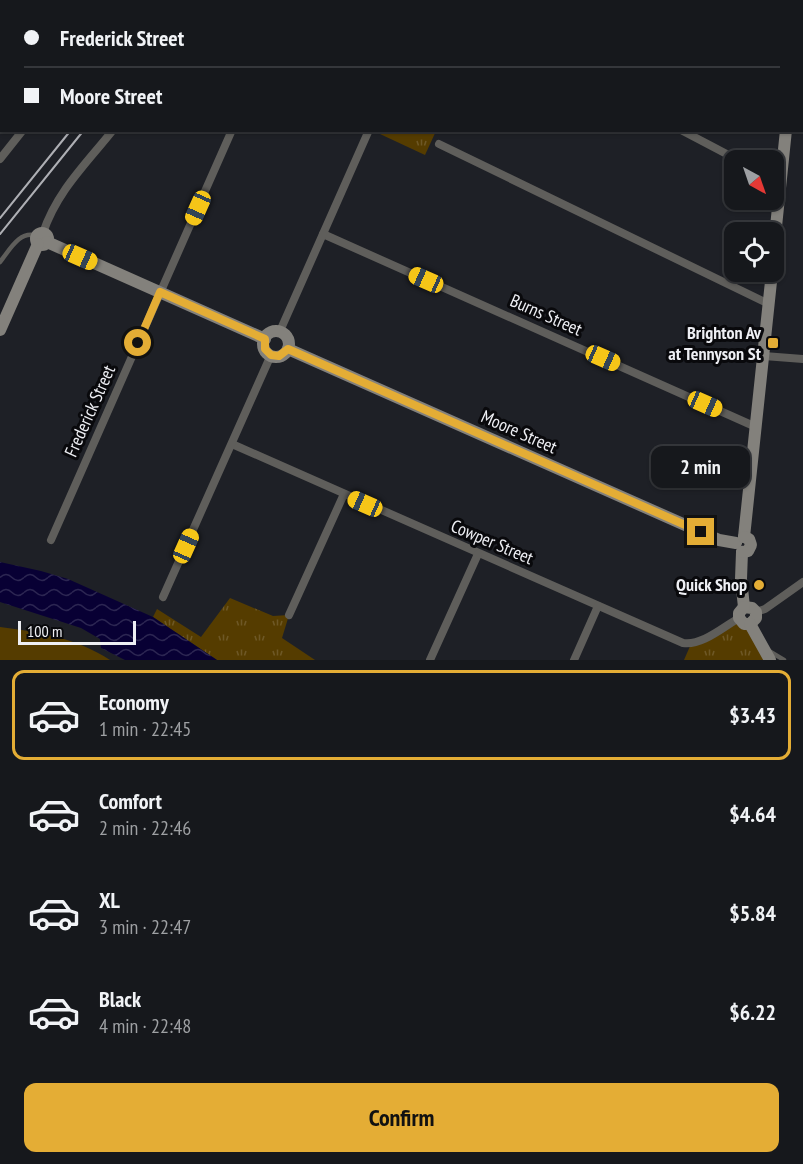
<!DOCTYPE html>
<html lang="en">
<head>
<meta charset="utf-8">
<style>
  :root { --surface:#16181c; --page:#1f2125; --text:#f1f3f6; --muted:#9ea0a3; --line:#35373b; --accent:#e4ad35 }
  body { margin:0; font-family:"PT Sans Narrow",sans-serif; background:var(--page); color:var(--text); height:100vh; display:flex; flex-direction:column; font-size:22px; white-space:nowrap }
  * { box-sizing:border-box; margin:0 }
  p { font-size:20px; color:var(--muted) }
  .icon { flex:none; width:33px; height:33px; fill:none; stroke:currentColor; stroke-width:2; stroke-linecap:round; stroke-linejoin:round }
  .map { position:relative; height:660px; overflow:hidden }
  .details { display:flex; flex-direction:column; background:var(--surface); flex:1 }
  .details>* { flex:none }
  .banner { position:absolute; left:0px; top:0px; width:804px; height:132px; box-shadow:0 2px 4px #0004,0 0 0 2px var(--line); display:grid; align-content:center; height:132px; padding:0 24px; background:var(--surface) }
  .needle { width:39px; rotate:140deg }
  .tools { position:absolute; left:724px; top:150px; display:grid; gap:12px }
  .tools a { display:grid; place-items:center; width:60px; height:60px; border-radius:12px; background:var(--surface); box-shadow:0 2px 4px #0004,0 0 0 2px var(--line); font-size:30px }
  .scale { position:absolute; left:18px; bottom:15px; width:118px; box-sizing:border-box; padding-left:6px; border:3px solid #eeeff4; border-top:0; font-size:16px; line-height:21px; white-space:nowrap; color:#eeeff4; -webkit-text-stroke:4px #09090c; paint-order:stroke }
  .end { position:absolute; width:27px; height:27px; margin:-14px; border:8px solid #e4ad35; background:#111; box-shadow:0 0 0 3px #111 }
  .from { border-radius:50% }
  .bubble { position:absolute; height:42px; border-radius:12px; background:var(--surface); box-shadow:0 2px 4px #0004,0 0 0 2px var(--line); font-size:20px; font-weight:600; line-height:42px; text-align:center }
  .car { position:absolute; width:18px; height:36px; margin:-18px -9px; border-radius:8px; box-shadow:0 0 4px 2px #0007; background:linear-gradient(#f5c518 24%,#345 0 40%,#f5c518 0 76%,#345 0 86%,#f5c518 0) }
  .banner b { display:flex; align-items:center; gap:21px; height:57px; font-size:22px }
  .banner b+b { border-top:2px solid var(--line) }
  .banner i { width:15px; height:15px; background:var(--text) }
  ul { padding:10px 0 0; list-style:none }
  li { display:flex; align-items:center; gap:18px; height:90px; margin:0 12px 9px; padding:0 12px; border:3px solid transparent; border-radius:12px }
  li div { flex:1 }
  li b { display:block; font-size:22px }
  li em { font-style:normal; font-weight:600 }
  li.current { border-color:var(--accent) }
  li>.icon { width:54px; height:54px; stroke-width:1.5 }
  .button { display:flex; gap:12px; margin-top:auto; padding:12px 24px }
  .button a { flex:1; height:69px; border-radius:12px; background:var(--accent); color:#111; font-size:24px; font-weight:600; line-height:69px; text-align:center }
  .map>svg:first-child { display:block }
  .park { fill:url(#park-tufts) }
  .pitch { fill:#553c00 }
  .water { fill:url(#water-waves) }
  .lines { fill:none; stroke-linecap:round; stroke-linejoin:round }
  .lane { stroke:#5f5e5b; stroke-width:4.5 }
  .street { stroke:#5f5e5b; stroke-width:8 }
  .secondary { stroke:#83817c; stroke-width:12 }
  .rail { stroke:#aeafb4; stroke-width:2 }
  .route { stroke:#e4ad35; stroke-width:8 }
  .poi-dot { fill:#e4ad35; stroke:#09090c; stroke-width:2 }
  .labels { text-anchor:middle; stroke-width:6; stroke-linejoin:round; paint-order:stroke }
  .street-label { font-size:18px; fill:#eeeff4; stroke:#09090c }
  .poi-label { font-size:18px; font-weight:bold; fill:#eeeff4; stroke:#09090c; text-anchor:end }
</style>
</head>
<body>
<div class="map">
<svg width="803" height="660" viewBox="0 0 803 660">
  <defs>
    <pattern id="park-tufts" width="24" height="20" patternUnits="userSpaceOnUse" patternTransform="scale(1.5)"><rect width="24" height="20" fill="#553c00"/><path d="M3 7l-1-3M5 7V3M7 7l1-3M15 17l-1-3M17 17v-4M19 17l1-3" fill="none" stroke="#6e5826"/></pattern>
    <pattern id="water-waves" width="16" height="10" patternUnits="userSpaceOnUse" patternTransform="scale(1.5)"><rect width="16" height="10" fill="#080034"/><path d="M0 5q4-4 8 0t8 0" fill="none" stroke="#2c2652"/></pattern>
  </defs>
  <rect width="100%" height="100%" fill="#1e2026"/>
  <g class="park">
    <polygon points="381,131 435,130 436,131 425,155 380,134"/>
    <polygon points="230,598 273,616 289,615 282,638 315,660 217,660 153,617 157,609 201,637"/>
    <polygon points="739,618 770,660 684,660 691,644"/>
  </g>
  <path class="pitch" d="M0 627C40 632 76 638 110 660H0Z"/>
  <polygon class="water" points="0,562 41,571 68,579 153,617 217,660 125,660 101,648 100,639 81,628 0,602"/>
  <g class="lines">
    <g class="lane">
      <path d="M0 262C9 251 20 229 37 236"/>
      <polyline points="769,651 784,660"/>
    </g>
    <g class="street">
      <polyline points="104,0 107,2"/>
      <polyline points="440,0 443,2"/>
      <polyline points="693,0 696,2"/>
      <polyline points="128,2 129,0"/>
      <polyline points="218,2 220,0"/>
      <polyline points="289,2 290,0"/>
      <polyline points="426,2 426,0"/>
      <polyline points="681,130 738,160"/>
      <polyline points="439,144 769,304"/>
      <polyline points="0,159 23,130"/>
      <path d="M43 233C57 191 86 164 113 130"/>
      <polyline points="323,234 756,427"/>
      <polyline points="280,331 369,130"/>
      <polyline points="764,356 803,359"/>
      <path d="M232 444 683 643C702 646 723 627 739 618"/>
      <polyline points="51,540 232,130"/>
      <polyline points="163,597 271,355"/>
      <polyline points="756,612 765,609 803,582"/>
      <polyline points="289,615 344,494"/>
      <polyline points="430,660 478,554"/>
      <polyline points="574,660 598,606"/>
    </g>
    <g class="secondary">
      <polyline points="800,2 800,0"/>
      <circle cx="42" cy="239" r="6"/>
      <polyline points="47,242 265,339"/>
      <polyline points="774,246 786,130"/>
      <polyline points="0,330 38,244"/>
      <circle cx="276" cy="344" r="13"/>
      <polyline points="288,349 719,540 736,543"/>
      <polyline points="744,537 772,272"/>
      <polyline points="742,552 741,579 744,607"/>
      <polyline points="742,552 748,551 751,545 749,539 744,537"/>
      <polyline points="744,607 752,608 756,612 756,618 750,624"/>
      <polyline points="744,607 739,613 739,618 744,624 750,624"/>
      <polyline points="750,624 770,660"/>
    </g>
    <g class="rail">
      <polyline points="175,2 176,0"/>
      <polyline points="189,2 190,0"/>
      <polyline points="0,218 71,130"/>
      <polyline points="0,234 84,130"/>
    </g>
  </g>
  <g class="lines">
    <polyline class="route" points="138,343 160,292 265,339 265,349 271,355 279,356 288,349 701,532"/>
  </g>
  <g class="poi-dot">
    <rect x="767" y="337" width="12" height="12" rx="3"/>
    <circle cx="759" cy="585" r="6"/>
  </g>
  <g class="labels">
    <g class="street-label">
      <text transform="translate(546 315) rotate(24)" y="6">Burns Street</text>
      <text transform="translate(90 411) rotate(-66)" y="6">Frederick Street</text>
      <text transform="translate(519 432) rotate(24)" y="6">Moore Street</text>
      <text transform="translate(492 542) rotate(23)" y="6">Cowper Street</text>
    </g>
    <g class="poi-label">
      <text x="761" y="339">Brighton Av<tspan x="761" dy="21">at Tennyson St</tspan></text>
      <text x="747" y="591">Quick Shop</text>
    </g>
  </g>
</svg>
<div class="tools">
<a><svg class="needle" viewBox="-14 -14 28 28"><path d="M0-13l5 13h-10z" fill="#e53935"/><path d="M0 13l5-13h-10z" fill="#9ea0a3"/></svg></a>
<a><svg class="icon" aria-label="locate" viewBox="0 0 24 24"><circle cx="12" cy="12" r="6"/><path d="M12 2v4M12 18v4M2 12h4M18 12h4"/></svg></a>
</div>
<div class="scale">100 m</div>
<i class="end from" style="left:138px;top:343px"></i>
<i class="end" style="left:701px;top:532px"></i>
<div class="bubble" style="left:651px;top:446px;width:99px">2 min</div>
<i class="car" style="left:198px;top:208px;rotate:204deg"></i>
<i class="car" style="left:80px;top:257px;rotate:114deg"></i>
<i class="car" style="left:426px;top:280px;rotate:294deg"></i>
<i class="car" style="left:603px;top:358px;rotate:114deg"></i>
<i class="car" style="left:705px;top:404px;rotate:114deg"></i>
<i class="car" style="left:365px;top:504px;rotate:294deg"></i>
<i class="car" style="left:186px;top:546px;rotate:24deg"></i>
<div class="banner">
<b><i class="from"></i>Frederick Street</b>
<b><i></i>Moore Street</b>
</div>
</div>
<section class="details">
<ul>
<li class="current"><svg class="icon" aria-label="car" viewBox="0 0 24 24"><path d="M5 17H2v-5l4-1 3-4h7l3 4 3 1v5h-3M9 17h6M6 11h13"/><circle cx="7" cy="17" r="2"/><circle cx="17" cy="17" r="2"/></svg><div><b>Economy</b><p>1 min · 22:45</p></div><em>$3.43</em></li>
<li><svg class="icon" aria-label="car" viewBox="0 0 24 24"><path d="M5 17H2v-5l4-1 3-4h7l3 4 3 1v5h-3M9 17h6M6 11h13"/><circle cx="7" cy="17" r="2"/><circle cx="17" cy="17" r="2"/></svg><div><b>Comfort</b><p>2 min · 22:46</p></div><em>$4.64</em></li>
<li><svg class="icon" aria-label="car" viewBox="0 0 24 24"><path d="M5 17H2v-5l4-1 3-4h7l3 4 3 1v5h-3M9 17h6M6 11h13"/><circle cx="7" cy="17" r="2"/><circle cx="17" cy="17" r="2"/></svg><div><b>XL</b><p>3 min · 22:47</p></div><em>$5.84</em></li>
<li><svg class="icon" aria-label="car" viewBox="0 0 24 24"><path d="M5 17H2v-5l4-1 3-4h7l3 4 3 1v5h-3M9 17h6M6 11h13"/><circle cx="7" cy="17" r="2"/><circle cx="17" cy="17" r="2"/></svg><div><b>Black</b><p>4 min · 22:48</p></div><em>$6.22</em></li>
</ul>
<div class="button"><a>Confirm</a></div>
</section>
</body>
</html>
